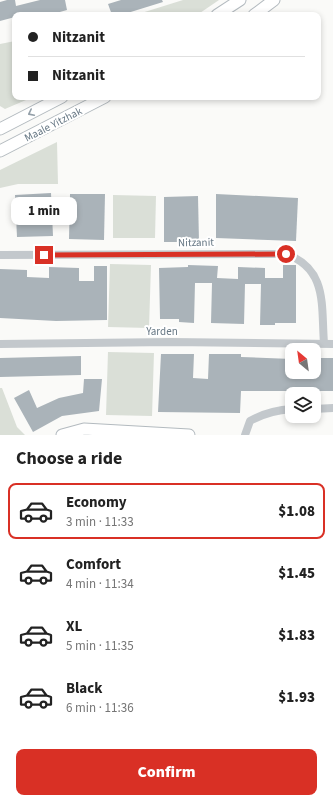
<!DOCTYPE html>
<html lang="en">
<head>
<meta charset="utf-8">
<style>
  :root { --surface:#fff; --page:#f2f2f2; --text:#222; --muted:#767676; --line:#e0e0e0; --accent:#d93025 }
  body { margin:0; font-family:"Source Sans 3",sans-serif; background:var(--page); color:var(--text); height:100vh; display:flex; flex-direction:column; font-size:15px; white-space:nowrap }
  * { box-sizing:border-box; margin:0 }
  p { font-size:13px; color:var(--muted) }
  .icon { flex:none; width:22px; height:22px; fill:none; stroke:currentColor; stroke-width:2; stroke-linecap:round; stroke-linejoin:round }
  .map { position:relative; height:435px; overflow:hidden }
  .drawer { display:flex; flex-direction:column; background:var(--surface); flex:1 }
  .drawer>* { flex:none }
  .banner { position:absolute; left:12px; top:12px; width:309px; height:88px; border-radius:8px; box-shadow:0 2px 6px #0003; display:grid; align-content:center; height:88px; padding:0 16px; background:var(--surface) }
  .needle { width:26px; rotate:331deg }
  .tools { position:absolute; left:285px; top:343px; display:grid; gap:8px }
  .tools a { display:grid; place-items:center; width:36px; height:36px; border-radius:8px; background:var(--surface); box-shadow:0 2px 6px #0003; font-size:20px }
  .end { position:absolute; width:18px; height:18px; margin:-9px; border:5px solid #d93025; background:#fff; box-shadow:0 0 0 2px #fff }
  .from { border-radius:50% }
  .bubble { position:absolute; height:28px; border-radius:8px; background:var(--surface); box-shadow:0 2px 6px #0003; font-size:13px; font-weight:800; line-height:28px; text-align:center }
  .banner b { display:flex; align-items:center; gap:14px; height:38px; font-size:15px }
  .banner b+b { border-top:1px solid var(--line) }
  .banner i { width:10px; height:10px; background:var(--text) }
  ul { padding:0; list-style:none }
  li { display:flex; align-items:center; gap:12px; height:56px; margin:0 8px 6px; padding:0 8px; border:2px solid transparent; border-radius:8px }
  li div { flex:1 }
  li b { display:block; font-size:15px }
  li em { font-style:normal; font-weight:800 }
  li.active { border-color:var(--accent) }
  li>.icon { width:36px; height:36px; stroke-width:1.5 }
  h2 { padding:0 16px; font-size:18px; line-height:48px }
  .primary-button { display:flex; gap:8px; margin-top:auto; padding:8px 16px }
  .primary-button a { flex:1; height:46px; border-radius:8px; background:var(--accent); color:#fff; font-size:16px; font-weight:800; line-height:46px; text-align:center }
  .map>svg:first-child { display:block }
  .green { fill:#dadfd7 }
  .building { fill:#aab3b9 }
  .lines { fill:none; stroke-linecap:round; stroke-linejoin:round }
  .secondary-casing { stroke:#b3babf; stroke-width:13 }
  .street { stroke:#c3c8cc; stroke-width:8 }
  .secondary { stroke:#fff; stroke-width:11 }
  .oneway { stroke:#939fa8 }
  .route { stroke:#d93025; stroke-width:5 }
  .labels { text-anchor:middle; stroke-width:4; stroke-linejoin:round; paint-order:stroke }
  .street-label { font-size:11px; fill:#657683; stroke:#fff }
</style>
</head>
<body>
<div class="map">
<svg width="333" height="435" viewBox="0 0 333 435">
  <rect width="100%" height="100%" fill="#fafaf8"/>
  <g class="green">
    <polygon points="183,0 219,0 197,15 135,15"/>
    <polygon points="15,41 15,97 33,97 5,109 0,106 0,44"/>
    <polygon points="57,142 58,184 18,184 0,188 0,170"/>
    <polygon points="113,195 156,196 155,238 113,238"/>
    <polygon points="110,264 151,265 149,328 108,327"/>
    <polygon points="108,352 154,353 152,416 106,415"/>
    <polygon points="0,388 2,388 17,427 25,435 0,435"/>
  </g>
  <g class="building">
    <polygon points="7,0 15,0 16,6 40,0 65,0 67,10 49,15 15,15 15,17 0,21 0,2"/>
    <polygon points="121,0 162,0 163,2 121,15 112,15 108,4"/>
    <polygon points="51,193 53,236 17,237 15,195"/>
    <polygon points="70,194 105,194 104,240 69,239"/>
    <polygon points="216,194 298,198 296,241 216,238"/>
    <polygon points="198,196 199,242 164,242 164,197"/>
    <polygon points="188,265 218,266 217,278 238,279 238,267 265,268 265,278 283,278 283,265 296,265 296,323 275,323 275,325 260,325 261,284 245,284 244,324 211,323 212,283 195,283 194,323 179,322 179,319 160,319 159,268 188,267"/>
    <polygon points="94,266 107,266 107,320 56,321 0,318 0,269 27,270 27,277 49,278 49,267 79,268 79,281 94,281"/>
    <polygon points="161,354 194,354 193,378 208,379 209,354 241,354 241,357 292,359 292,372 314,372 314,358 333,358 333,391 241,391 240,413 158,412"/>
    <polygon points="81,356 81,375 0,377 0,358"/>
    <polygon points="84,379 102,379 99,411 62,416 33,432 14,398 29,390 37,408 59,398 83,393"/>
  </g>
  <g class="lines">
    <defs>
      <g id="secondary">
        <polyline points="217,15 240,0"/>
        <polyline points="254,15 274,0"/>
        <polyline points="0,129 62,97"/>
        <polyline points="0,151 105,97"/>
        <polyline points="62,435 84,429 189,435"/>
      </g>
    </defs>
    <use href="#secondary" class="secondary-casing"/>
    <g class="street">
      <path d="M0 255 286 254C328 269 321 306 324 343"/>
      <polyline points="0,344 171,342 333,344"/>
      <polyline points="314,409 333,408"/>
      <path d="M245 435 250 421C264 413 276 410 292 409"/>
    </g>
    <use href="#secondary" class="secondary"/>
  </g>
  <defs><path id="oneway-chevron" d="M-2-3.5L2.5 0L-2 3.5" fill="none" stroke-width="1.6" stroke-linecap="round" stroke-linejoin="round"/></defs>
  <use class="oneway" href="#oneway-chevron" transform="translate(31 113) rotate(153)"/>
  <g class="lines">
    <polyline class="route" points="44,255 286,254"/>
  </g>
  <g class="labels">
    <g class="street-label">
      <text transform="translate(53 124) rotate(-27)" y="4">Maale Yitzhak</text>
      <text transform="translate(196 242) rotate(-1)" y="4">Nitzanit</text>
      <text x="162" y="335">Yarden</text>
    </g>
  </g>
</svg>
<div class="tools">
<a><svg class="needle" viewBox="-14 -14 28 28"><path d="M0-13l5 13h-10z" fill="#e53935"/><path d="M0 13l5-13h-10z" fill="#767676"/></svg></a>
<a><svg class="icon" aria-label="layers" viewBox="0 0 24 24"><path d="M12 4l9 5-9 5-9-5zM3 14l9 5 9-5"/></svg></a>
</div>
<i class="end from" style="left:286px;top:254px"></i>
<i class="end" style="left:44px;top:255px"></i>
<div class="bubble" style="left:11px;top:197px;width:66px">1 min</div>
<div class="banner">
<b><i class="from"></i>Nitzanit</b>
<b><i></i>Nitzanit</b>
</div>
</div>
<section class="drawer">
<h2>Choose a ride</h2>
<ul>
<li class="active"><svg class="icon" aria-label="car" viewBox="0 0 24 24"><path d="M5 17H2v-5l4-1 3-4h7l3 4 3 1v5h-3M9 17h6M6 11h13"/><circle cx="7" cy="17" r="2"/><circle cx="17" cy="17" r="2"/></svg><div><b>Economy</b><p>3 min · 11:33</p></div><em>$1.08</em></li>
<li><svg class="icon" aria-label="car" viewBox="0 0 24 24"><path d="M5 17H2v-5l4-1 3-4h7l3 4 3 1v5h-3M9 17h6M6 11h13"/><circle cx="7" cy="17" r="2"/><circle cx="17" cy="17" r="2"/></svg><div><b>Comfort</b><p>4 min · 11:34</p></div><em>$1.45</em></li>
<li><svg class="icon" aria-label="car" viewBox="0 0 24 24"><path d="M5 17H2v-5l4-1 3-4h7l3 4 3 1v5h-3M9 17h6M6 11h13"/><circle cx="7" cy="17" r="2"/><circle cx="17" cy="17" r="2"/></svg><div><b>XL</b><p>5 min · 11:35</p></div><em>$1.83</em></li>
<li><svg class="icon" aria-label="car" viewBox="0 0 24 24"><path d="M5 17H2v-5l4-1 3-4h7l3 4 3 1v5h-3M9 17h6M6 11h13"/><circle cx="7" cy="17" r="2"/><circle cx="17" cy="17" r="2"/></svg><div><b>Black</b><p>6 min · 11:36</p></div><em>$1.93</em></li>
</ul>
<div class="primary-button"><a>Confirm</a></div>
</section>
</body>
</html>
